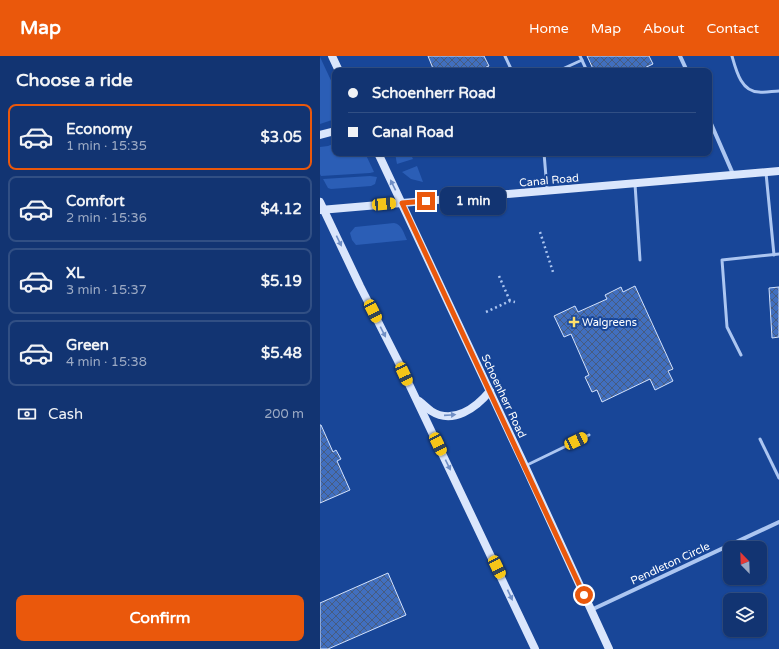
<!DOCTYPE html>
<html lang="en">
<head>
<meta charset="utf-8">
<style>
  :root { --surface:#123472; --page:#1b3c77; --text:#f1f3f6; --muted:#9caac4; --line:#314f84; --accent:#ea580c }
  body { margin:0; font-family:"Varela Round",sans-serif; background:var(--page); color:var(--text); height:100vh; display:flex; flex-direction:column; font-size:15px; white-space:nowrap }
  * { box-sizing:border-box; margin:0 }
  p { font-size:13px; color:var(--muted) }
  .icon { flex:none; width:22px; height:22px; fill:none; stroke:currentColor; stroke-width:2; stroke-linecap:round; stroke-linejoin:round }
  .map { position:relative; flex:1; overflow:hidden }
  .side { display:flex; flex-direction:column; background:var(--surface); width:320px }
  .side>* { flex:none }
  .top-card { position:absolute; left:12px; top:12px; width:380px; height:88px; border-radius:8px; box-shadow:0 1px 3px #0004,0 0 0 1px var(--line); display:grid; align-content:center; height:88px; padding:0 16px; background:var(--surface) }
  .needle { width:26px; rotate:337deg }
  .buttons { position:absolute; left:403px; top:485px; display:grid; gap:8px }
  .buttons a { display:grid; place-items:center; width:44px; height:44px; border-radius:8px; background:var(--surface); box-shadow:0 1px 3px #0004,0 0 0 1px var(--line); font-size:20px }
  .end { position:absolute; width:18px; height:18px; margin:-9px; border:5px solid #ea580c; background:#fff; box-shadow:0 0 0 2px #fff }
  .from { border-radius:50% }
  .bubble { position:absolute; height:28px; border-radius:8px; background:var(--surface); box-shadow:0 1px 3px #0004,0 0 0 1px var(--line); font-size:13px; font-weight:700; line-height:28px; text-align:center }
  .car { position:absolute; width:12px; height:24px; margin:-12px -6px; border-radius:5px; box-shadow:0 0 3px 1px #0007; background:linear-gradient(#f5c518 24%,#345 0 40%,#f5c518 0 76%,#345 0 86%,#f5c518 0) }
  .top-card b { display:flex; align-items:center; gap:14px; height:38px; font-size:15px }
  .top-card b+b { border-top:1px solid var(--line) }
  .top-card i { width:10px; height:10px; background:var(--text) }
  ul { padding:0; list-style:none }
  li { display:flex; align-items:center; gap:12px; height:66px; margin:0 8px 6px; padding:0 8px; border:2px solid var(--line); border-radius:8px }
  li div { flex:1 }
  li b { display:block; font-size:15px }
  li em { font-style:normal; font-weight:700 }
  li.current { border-color:var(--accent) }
  li>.icon { width:36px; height:36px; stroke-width:1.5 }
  h2 { padding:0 16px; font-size:18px; line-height:48px }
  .pay { display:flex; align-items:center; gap:10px; height:44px; padding:0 16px; font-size:15px }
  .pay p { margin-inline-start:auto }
  .action { display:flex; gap:8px; margin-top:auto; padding:8px 16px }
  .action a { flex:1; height:46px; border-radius:8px; background:var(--accent); color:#fff; font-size:16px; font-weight:700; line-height:46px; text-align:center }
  header { display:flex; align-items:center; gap:24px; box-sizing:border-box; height:56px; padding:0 20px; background:var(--accent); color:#fff }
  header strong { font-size:19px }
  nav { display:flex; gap:22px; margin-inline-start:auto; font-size:14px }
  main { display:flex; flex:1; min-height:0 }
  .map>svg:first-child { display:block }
  .grass { fill:#2b5eb6 }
  .building { fill:url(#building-cross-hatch); stroke:#d3e2fc }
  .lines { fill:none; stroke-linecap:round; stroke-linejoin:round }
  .path { stroke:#acc6f1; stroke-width:2.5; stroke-dasharray:2 3; stroke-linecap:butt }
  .lane { stroke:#acc6f1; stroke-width:3 }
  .street { stroke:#acc6f1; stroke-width:4 }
  .secondary { stroke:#dae6fc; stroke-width:8 }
  .oneway { fill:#6f8ec5 }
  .route { stroke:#ea580c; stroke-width:5 }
  .poi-dot { fill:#ffe06c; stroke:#184698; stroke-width:1.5 }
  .labels { text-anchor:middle; stroke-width:4; stroke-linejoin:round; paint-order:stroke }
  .street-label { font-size:11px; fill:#fff; stroke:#184698 }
  .poi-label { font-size:11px; fill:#fff; stroke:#184698; text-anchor:start }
</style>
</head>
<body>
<header>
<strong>Map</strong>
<nav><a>Home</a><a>Map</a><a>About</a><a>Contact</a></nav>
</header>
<main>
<section class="side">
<h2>Choose a ride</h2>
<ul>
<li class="current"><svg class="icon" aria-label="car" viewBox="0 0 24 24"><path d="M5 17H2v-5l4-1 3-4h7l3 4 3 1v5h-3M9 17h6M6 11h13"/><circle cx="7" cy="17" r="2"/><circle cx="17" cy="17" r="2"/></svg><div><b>Economy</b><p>1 min · 15:35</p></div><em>$3.05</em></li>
<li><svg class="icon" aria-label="car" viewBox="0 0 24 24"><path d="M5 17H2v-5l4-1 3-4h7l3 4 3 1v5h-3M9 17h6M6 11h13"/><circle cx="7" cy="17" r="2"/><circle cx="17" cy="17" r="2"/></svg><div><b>Comfort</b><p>2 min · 15:36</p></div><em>$4.12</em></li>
<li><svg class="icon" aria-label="car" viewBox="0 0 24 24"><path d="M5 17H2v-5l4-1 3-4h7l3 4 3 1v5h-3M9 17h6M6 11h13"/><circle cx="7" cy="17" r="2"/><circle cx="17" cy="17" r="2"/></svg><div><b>XL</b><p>3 min · 15:37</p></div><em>$5.19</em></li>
<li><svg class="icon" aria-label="car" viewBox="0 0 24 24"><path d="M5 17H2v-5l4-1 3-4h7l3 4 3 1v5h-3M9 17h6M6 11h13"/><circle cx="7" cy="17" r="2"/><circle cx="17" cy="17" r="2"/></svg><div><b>Green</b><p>4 min · 15:38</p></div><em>$5.48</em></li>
</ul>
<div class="pay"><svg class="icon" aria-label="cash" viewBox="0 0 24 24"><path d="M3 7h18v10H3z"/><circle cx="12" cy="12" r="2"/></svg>Cash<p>200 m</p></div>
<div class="action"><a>Confirm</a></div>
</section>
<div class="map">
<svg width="459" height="593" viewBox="0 0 459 593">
  <defs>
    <pattern id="building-cross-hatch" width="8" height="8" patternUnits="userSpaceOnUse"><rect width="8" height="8" fill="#416fbf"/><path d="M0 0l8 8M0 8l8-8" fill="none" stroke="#475c80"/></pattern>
  </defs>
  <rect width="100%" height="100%" fill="#184698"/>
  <g class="grass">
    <polygon points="0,1 15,33 15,60 12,64 0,68"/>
    <polygon points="15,87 15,97 45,97 54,116 50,117 1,120 0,118 0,91 8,90"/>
    <polygon points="75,97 90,97 93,103 77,108"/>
    <polygon points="97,110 103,126 91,123 82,116"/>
    <polygon points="50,120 57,121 55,128 51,130 11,133 8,132 3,123"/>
    <path d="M74 167C82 168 84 178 87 184L36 189 32 184 30 177 35 171Z"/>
  </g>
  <g class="building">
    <polygon points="108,0 164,0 169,10 157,15 114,15"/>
    <polygon points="267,0 329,0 333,8 318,15 274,15"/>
    <polygon points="315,230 353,313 348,315 353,325 335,334 330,323 282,346 277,334 272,336 265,321 269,319 251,278 244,281 234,260 255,250 258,256 287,243 285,239 301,231 303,236"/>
    <polygon points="459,231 459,281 452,282 449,232"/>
    <polygon points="0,369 1,369 13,396 16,394 21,403 17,405 30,434 0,447"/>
    <polygon points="68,517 86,559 8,593 0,593 0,547"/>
  </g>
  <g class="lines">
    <g class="path">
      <polyline points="220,176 233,216"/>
      <polyline points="179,220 190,245"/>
      <polyline points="166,256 190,245 195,246"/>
    </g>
    <g class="lane">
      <polyline points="185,0 192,15"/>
      <polyline points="260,0 267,15"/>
      <path d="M412 0C416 14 421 36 439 36 446 37 453 35 459 35"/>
      <polyline points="238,15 262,4"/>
      <polyline points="224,97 227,133"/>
      <polyline points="446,117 454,199"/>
      <polyline points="315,128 320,204"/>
      <polyline points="421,299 407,271 402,204 459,198"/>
      <polyline points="440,383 459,422"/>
      <polyline points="205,410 269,379"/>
    </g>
    <g class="street">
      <polyline points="360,0 367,15"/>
      <polyline points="389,63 413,118"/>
      <polyline points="271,554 459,466"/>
    </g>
    <g class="secondary">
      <polyline points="12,0 19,15"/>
      <polyline points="0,79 15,75"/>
      <polyline points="58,97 205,410 289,593"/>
      <polyline points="0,146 40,230 78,305 215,593"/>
      <polyline points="0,154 459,115"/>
      <path d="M99 345C103 348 107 352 111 355 133 369 156 352 170 335"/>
    </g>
  </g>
  <defs><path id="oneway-solid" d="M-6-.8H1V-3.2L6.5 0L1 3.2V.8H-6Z"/></defs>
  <g class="oneway">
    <use href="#oneway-solid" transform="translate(73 129) rotate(-116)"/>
    <use href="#oneway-solid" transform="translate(19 185) rotate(64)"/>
    <use href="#oneway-solid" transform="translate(63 276) rotate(63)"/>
    <use href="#oneway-solid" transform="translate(130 359) rotate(-4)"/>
    <use href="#oneway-solid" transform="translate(128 409) rotate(64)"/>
    <use href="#oneway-solid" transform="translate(190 539) rotate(65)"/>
  </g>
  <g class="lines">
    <polyline class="route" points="106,145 82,147 264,539"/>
  </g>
  <path class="poi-dot" d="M252 260h4v4h4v4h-4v4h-4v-4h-4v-4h4z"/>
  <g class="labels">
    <g class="street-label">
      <text transform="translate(229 124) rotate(-5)" y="4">Canal Road</text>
      <text transform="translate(184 340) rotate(65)" y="4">Schoenherr Road</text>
      <text transform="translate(350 507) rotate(-25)" y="4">Pendleton Circle</text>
    </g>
    <g class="poi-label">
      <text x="262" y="270">Walgreens</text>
    </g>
  </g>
</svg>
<div class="buttons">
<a><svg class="needle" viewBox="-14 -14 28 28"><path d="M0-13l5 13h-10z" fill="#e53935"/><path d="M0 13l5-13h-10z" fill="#9caac4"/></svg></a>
<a><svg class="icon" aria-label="layers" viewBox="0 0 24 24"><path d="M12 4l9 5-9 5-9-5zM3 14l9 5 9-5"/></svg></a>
</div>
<i class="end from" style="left:264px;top:539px"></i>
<i class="end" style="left:106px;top:145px"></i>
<div class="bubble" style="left:120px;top:131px;width:66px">1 min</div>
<i class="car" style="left:64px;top:148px;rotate:85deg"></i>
<i class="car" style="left:53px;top:255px;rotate:153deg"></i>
<i class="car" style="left:84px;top:318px;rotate:155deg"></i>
<i class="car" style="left:256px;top:385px;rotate:65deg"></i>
<i class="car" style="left:118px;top:388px;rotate:154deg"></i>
<i class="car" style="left:177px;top:511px;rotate:154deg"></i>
<div class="top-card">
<b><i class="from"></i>Schoenherr Road</b>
<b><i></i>Canal Road</b>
</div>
</div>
</main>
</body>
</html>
